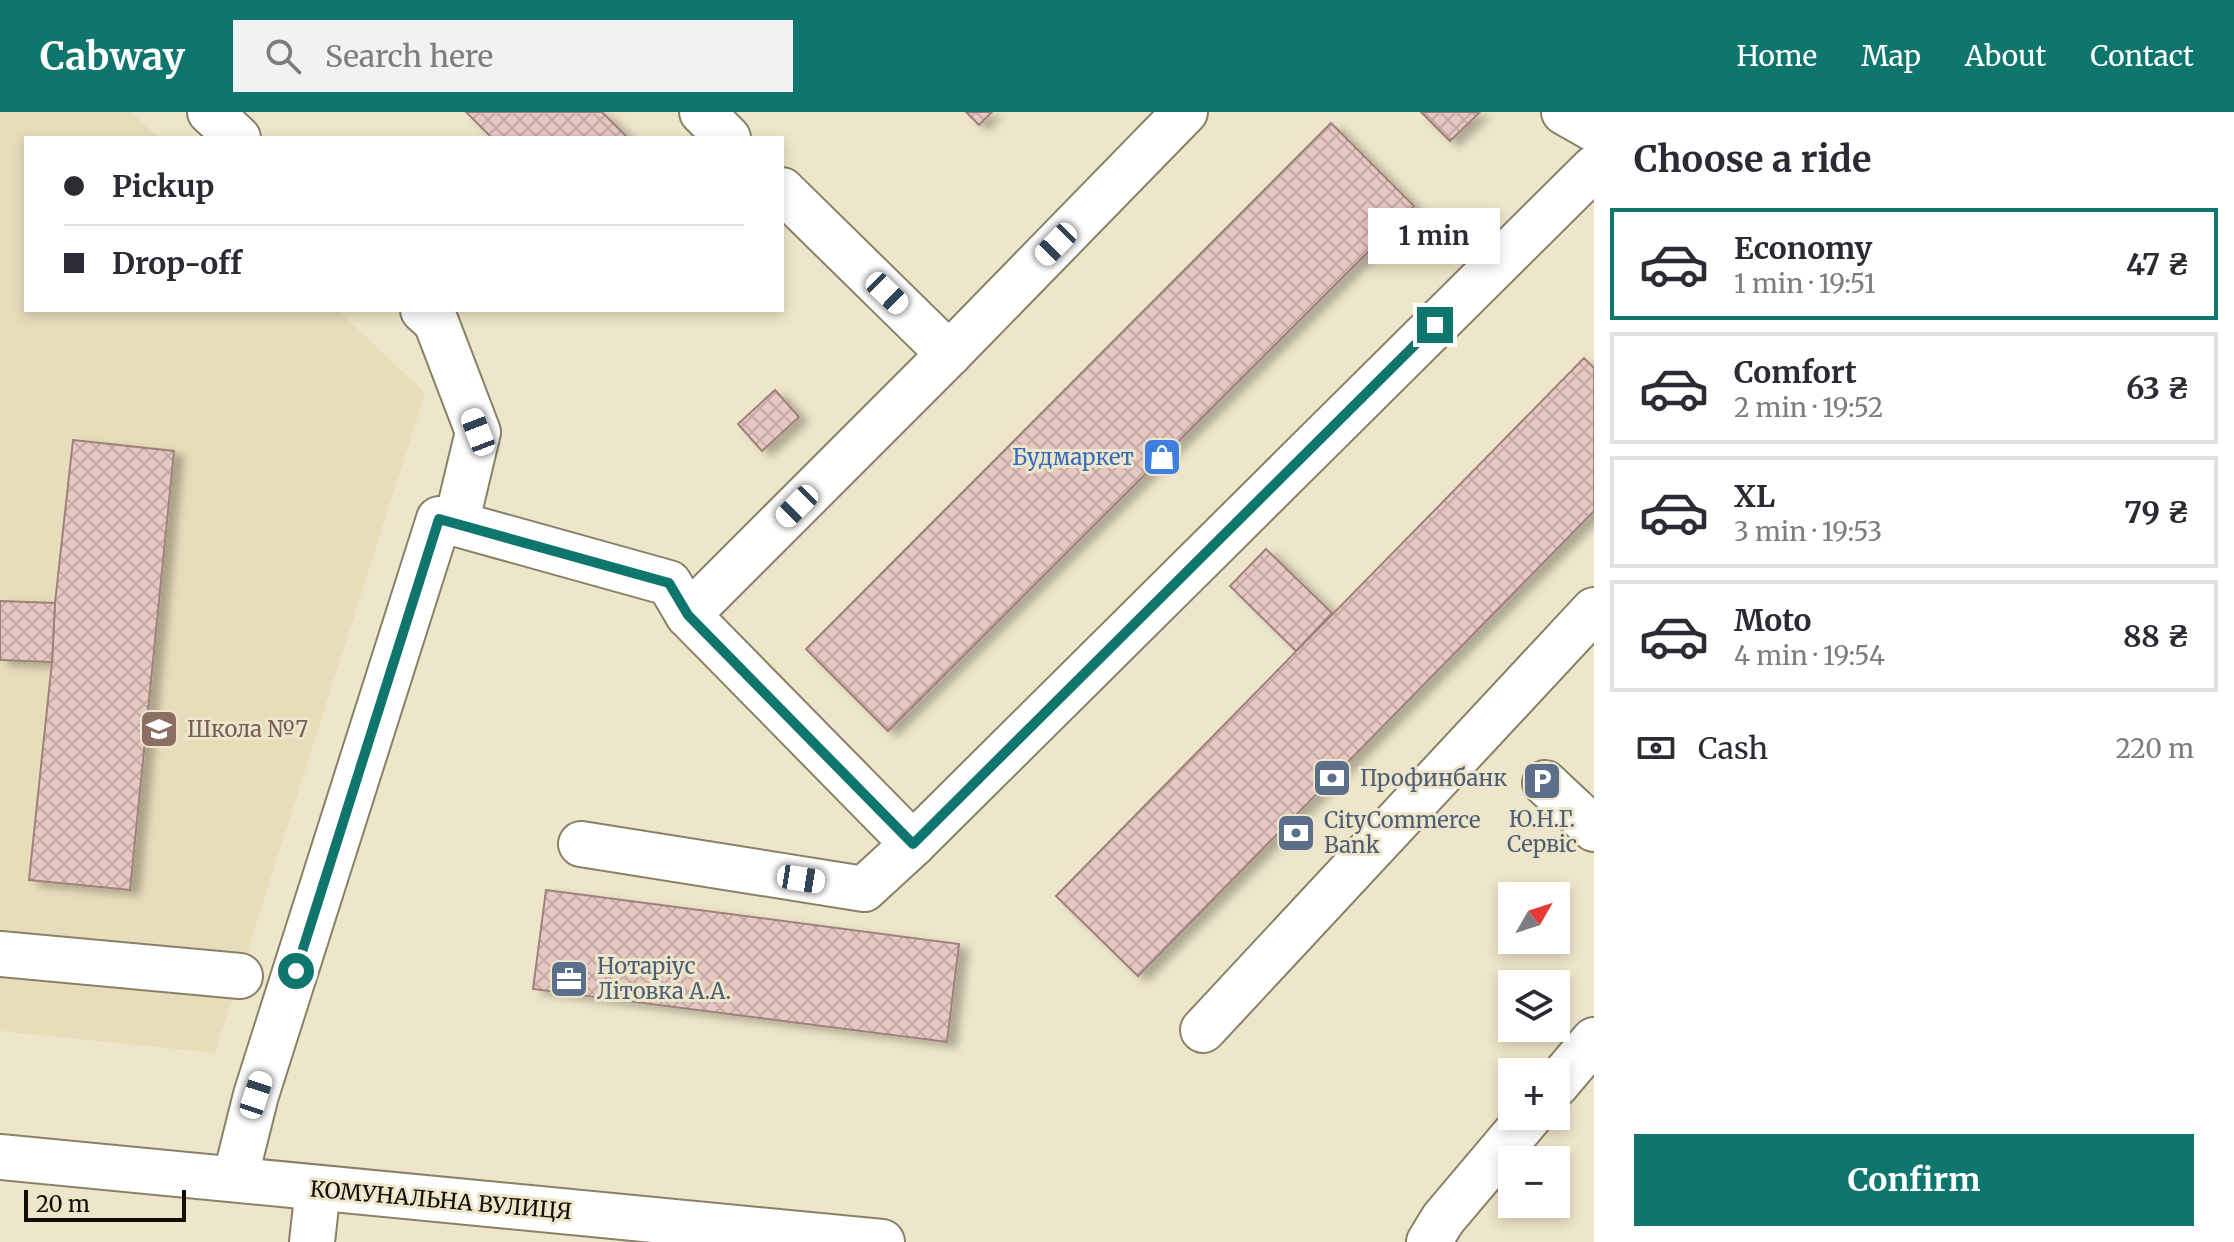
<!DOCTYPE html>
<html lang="en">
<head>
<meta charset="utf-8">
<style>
  :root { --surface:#fff; --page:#f2f2f3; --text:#2b2b33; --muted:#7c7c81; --line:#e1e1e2; --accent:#0f766e }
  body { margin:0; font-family:Merriweather,serif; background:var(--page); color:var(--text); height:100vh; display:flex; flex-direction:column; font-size:30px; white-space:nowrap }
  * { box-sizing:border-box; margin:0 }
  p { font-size:26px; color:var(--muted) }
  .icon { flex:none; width:44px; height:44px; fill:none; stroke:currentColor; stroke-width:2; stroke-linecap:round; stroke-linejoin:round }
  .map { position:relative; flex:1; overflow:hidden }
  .details { display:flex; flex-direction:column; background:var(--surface); width:640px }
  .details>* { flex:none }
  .top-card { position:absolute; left:24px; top:24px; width:760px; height:176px; border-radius:0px; box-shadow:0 4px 12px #0003; display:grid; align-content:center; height:176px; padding:0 40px; background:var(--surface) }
  .needle { width:52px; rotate:51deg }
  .controls { position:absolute; left:1498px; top:770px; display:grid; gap:16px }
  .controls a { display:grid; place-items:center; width:72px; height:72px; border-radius:0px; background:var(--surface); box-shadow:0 4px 12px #0003; font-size:40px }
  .scale { position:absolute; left:24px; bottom:20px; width:162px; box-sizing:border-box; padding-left:8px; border:4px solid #110e05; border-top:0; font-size:22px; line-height:28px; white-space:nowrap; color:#110e05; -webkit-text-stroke:6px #eee6ca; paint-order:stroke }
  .end { position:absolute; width:36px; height:36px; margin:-18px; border:10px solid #0f766e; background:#fff; box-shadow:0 0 0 4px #fff }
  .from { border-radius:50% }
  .bubble { position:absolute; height:56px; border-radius:0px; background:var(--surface); box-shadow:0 4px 12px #0003; font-size:26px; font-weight:700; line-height:56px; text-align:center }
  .car { position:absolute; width:24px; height:48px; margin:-24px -12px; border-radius:10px; box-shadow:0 0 6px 2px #0007; background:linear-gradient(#fff 24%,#345 0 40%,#fff 0 76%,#345 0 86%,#fff 0) }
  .top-card b { display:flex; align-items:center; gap:28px; height:76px; font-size:30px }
  .top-card b+b { border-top:2px solid var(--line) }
  .top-card i { width:20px; height:20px; background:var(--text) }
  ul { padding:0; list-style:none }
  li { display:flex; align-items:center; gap:24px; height:112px; margin:0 16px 12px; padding:0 24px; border:4px solid var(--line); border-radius:0px }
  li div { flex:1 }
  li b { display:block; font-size:30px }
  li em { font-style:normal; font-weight:700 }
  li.active { border-color:var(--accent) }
  li>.icon { width:72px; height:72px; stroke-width:1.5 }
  h2 { padding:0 40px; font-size:36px; line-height:96px }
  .pay { display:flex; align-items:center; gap:20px; height:88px; padding:0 40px; font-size:30px }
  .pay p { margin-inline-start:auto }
  .cta { display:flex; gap:16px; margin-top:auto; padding:16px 40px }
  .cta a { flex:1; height:92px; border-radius:0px; background:var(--accent); color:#fff; font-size:32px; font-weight:700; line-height:92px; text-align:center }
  header { display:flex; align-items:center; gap:48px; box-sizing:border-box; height:112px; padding:0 40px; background:var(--accent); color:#fff }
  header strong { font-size:38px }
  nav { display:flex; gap:44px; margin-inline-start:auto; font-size:28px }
  .search { width:560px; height:72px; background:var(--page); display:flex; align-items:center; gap:20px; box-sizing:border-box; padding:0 28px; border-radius:0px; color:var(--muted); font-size:30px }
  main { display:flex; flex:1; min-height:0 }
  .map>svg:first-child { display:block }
  .built { fill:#e8ddba }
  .building { fill:url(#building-cross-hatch); stroke:#9f817c; stroke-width:2; filter:url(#shadow) }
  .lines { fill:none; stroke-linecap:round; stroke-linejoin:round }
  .minor-casing { stroke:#898167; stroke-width:48 }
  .minor { stroke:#fff; stroke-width:44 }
  .route { stroke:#0f766e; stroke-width:10 }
  .labels { text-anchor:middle; stroke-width:6; stroke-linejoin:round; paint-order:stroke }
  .shop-label { font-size:22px; fill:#366cbe; stroke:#eee6ca; text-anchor:end }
  .education-label { font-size:22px; fill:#785e54; stroke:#eee6ca; text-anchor:start }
  .service-label { font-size:22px; fill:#4e5e75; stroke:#eee6ca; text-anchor:start }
  .street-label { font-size:22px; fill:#110e05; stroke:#eee6ca }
</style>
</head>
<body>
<header>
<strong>Cabway</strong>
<div class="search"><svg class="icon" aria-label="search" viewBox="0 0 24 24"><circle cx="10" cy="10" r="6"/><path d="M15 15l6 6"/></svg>Search here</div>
<nav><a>Home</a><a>Map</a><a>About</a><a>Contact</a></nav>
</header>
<main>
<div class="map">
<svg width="1594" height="1130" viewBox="0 0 1594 1130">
  <defs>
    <pattern id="building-cross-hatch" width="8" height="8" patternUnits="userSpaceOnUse" patternTransform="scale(2)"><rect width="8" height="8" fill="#e7c7c1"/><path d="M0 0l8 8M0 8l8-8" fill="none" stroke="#c5aaa4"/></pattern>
    <filter id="shadow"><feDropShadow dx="9" dy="5" stdDeviation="4" flood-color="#0004"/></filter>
  </defs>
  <rect width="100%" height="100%" fill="#eee6ca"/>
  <polygon class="built" points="0,0 131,0 159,26 26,26 26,198 338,198 425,281 215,941 0,919"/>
  <g class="building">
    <polygon points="466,0 602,0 628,26 492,26"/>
    <polygon points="966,0 992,0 979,13"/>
    <polygon points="1421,0 1480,0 1450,29"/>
    <polygon points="1331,11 1414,94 888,619 806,537"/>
    <polygon points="1584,246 1594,256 1594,399 1138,864 1056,784"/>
    <polygon points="775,278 799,305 762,339 738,312"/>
    <polygon points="73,328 174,339 130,778 29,768 52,550 55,491"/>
    <polygon points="1266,437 1332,501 1296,539 1230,474"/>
    <polygon points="0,489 55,491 52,550 0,548"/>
    <polygon points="546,778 959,832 947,930 533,877"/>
  </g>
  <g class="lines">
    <defs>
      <g id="minor">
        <polyline points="210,0 238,26"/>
        <polyline points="702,0 728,26"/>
        <polyline points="1564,0 1594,17"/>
        <polyline points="782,78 949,242"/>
        <polyline points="423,198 436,210 478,320 456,412"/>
        <polyline points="688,503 913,732 1594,56"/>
        <polyline points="1545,671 1594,717"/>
        <polyline points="581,732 864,777 913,732"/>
        <polyline points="0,842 240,864"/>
        <polyline points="1203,918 1594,498"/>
        <polyline points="1556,973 1594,928"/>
        <polyline points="0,1045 882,1130"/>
        <polyline points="235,1067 256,983 439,407 669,471 688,503 949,242 1185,0"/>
        <polyline points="312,1130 318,1076"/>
        <polyline points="1429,1130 1443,1107 1530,1004"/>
      </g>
    </defs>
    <use href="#minor" class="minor-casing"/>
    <use href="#minor" class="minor"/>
  </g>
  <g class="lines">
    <polyline class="route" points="296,859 439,407 669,471 688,503 913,732 1435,213"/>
  </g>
  <defs>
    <symbol id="shop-square" viewBox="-11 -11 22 22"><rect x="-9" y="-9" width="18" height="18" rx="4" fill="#3f7fe0" stroke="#eee6ca"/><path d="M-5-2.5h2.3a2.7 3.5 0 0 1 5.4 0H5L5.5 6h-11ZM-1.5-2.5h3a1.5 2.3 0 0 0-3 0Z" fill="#fff"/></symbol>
    <symbol id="school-square" viewBox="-11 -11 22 22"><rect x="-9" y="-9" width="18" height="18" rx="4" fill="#8d6e63" stroke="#eee6ca"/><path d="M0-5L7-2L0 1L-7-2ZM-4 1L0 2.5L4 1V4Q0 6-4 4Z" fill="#fff"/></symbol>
    <symbol id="bank-square" viewBox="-11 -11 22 22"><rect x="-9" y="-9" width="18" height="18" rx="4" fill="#5c6f8a" stroke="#eee6ca"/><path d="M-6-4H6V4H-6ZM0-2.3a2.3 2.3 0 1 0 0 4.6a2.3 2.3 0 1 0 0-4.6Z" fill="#fff"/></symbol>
    <symbol id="parking-square" viewBox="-11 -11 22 22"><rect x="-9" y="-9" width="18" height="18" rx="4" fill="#5c6f8a" stroke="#eee6ca"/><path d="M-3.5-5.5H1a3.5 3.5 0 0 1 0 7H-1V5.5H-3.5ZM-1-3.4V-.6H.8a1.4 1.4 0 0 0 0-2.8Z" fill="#fff"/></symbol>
    <symbol id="office-square" viewBox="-11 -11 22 22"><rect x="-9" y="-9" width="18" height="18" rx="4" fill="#5c6f8a" stroke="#eee6ca"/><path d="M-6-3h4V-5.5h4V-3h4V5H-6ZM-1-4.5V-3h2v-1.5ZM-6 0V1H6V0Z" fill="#fff"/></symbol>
  </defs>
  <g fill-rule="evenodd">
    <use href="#shop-square" x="1140" y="323" width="44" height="44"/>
    <use href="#school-square" x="137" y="595" width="44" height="44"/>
    <use href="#bank-square" x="1310" y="644" width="44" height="44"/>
    <use href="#parking-square" x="1520" y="647" width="44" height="44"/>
    <use href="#bank-square" x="1274" y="699" width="44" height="44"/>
    <use href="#office-square" x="547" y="845" width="44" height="44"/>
  </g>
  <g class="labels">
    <g class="shop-label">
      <text x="1134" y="353">Будмаркет</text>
    </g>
    <g class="education-label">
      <text x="187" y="625">Школа №7</text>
    </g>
    <g class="service-label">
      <text x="1360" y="674">Профинбанк</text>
      <text x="1542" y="715" text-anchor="middle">Ю.Н.Г.<tspan x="1542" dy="25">Сервіс</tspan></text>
      <text x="1324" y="716">CityCommerce<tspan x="1324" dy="25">Bank</tspan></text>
      <text x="597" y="862">Нотаріус<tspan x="597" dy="25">Літовка А.А.</tspan></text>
    </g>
    <g class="street-label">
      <text transform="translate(441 1088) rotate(5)" y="8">КОМУНАЛЬНА ВУЛИЦЯ</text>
    </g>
  </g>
</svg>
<div class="controls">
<a><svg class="needle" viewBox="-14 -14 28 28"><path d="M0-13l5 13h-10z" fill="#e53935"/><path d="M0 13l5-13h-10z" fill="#7c7c81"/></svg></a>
<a><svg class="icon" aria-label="layers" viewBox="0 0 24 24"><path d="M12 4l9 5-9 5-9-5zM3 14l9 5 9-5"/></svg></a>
<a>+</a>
<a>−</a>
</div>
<div class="scale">20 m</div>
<i class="end from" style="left:296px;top:859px"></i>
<i class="end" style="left:1435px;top:213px"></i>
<div class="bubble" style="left:1368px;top:96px;width:132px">1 min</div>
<i class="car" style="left:1056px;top:132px;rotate:224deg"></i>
<i class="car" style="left:887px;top:181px;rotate:134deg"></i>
<i class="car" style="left:478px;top:320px;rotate:339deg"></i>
<i class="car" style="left:797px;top:394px;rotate:225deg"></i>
<i class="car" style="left:801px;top:767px;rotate:99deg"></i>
<i class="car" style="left:256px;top:983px;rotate:18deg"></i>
<div class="top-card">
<b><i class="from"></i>Pickup</b>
<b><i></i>Drop-off</b>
</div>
</div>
<section class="details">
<h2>Choose a ride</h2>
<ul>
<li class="active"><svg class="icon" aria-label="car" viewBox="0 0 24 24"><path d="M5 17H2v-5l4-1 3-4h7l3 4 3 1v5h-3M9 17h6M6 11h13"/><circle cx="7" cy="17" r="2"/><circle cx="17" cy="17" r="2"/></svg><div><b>Economy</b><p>1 min · 19:51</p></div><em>47 ₴</em></li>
<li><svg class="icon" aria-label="car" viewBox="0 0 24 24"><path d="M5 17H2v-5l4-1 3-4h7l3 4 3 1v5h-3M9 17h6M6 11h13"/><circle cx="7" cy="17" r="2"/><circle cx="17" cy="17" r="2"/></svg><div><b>Comfort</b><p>2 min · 19:52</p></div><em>63 ₴</em></li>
<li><svg class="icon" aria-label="car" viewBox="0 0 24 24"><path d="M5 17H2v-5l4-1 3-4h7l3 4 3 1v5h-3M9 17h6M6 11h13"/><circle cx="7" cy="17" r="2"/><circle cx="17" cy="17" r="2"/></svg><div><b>XL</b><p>3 min · 19:53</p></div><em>79 ₴</em></li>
<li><svg class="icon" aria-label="car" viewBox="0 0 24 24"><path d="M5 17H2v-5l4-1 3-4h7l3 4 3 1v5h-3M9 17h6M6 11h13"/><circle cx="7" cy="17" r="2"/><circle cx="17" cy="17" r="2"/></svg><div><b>Moto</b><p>4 min · 19:54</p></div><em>88 ₴</em></li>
</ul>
<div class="pay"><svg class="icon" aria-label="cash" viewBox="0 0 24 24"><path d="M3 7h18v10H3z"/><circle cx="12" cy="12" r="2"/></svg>Cash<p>220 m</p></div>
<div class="cta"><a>Confirm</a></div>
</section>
</main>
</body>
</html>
